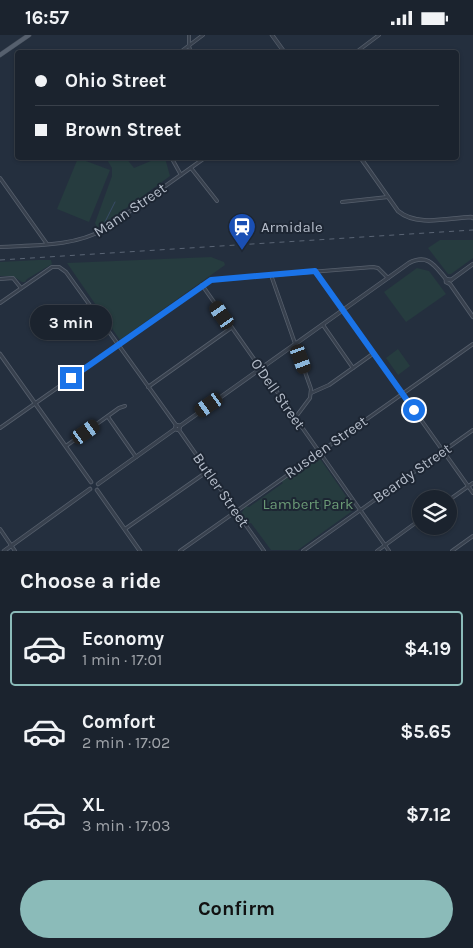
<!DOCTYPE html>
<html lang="en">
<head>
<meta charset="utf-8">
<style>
  :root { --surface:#1b232e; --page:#282f3a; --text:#f1f3f6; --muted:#a0a4aa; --line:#39404a; --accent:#8bbbb9 }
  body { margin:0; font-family:Karla,sans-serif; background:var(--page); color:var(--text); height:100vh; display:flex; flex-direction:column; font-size:19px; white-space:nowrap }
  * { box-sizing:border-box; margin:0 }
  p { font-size:16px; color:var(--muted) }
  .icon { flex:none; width:28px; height:28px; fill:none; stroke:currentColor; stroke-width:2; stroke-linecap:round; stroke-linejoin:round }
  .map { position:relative; height:516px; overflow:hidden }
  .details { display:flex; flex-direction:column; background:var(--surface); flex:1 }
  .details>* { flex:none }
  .hud { position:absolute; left:15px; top:15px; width:444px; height:110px; border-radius:5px; box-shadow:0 1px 4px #0004,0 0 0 1px var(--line); display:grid; align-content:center; height:110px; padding:0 20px; background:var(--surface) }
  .controls { position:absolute; left:412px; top:455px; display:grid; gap:10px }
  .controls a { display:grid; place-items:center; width:45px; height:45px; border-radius:50%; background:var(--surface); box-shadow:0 1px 4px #0004,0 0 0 1px var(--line); font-size:25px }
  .end { position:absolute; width:22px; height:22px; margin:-11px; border:6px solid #1a73e8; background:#fff; box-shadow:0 0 0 2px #fff }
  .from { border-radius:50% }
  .bubble { position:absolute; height:35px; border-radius:18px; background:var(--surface); box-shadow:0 1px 4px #0004,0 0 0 1px var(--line); font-size:16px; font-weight:700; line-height:35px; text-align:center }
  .car { position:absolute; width:15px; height:30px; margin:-15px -8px; border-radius:6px; box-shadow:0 0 4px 1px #0007; background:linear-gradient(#222 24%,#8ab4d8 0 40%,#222 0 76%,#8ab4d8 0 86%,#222 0) }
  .hud b { display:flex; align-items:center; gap:18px; height:48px; font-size:19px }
  .hud b+b { border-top:1px solid var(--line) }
  .hud i { width:12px; height:12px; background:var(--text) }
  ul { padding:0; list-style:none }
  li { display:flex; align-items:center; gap:15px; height:75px; margin:0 10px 8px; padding:0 10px; border:2px solid transparent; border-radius:5px }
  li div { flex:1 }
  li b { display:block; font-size:19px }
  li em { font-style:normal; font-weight:700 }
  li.active { border-color:var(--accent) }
  li>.icon { width:45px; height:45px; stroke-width:1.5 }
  h2 { padding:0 20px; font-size:22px; line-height:60px }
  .action { display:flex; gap:10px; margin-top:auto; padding:10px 20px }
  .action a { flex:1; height:58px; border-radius:30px; background:var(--accent); color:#111; font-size:20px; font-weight:700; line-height:58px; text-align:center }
  .status { display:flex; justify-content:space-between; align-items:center; height:35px; padding:0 25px; background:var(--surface); direction:ltr }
  .status svg { height:14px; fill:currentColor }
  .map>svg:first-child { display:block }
  .green { fill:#263c3f }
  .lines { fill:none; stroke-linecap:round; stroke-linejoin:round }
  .stream { stroke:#394c67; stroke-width:1 }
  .minor-casing { stroke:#565f6c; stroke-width:4 }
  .tertiary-casing { stroke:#565f6c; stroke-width:4.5 }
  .primary-casing { stroke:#414a57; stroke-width:5 }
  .minor { stroke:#38414e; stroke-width:2.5 }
  .tertiary { stroke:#38414e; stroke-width:3 }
  .primary { stroke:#56606e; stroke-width:4 }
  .rail { stroke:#5a6575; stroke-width:1; stroke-dasharray:5 5; stroke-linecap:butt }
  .route { stroke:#1a73e8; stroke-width:6 }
  .labels { text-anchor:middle; stroke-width:4; stroke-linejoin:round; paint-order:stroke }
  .street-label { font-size:15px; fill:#b4bcc9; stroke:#1d2633 }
  .poi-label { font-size:15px; fill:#b4bcc9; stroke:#1d2633; text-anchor:start }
  .park-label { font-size:15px; fill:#6b9a76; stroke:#1d2633 }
</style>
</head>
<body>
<div class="status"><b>16:57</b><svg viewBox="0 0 49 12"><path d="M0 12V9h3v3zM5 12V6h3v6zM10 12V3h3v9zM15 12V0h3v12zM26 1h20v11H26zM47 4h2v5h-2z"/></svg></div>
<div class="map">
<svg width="473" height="516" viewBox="0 0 473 516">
  <rect width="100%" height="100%" fill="#242f3e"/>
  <g class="green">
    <polygon points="78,123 110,135 89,187 57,174"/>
    <polygon points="106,123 126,123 134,133 158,123 165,123 170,141 102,191 97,192 95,188 112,141 112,133"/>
    <polygon points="440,205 473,205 473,223 451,239 448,239 428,213"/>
    <polygon points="211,222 224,227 225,230 120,305 67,228"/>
    <polygon points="38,225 51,225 52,229 27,244 25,247 22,247 13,241 0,241 0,227"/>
    <polygon points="417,233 429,236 446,259 406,287 384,257"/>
    <polygon points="398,314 410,331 398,340 386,323"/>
    <polygon points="316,422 321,425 355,474 298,515 271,515 251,488 248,489 241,479 246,471 249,472 283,448 281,446 290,440 293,441 315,426 313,424"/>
  </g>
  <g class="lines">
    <polyline class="stream" points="105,187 115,167"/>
    <defs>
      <g id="minor">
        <polyline points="189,0 189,11 191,18"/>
        <polyline points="179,18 203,0"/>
        <polyline points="355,18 379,0"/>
        <polyline points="171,122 181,140"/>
        <polyline points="191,133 217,166"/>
        <polyline points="0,143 47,209"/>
        <polyline points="342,167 388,162"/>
        <path d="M0 212C35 210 73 212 105 194L206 122"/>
        <polyline points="315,236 473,458"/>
        <polyline points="271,240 311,354 310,363 295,383"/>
        <polyline points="0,244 13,243 21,253"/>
        <polyline points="202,250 389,516"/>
        <polyline points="0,268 52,232 59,232 66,237 176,390"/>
        <polyline points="323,290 353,333"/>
        <polyline points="148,352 231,293"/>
        <polyline points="311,358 329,350 374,318"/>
        <polyline points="108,382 136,422"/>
        <polyline points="0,393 211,245 373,232 378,233 388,243"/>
        <polyline points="179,395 264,516"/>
        <polyline points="66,411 119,373 125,371"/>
        <polyline points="449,465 473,448"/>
        <polyline points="0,494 15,516"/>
        <polyline points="125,494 208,436"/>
        <polyline points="180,516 473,309"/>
        <polyline points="303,516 473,395"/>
        <polyline points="377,516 421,484"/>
        <polyline points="452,516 473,501"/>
      </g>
      <g id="tertiary">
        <polyline points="272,0 285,18"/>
        <path d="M360 122 398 176C417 192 448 183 471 182L473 183"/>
        <polyline points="446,244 446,247 450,249 473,282"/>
        <polyline points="451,245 473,229"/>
        <polyline points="0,319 91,447"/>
        <path d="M180 391 409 228C428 218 435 231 446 244L451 245"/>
        <polyline points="98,449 175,394 179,395 180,391 176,390 175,394"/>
        <polyline points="97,455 140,516"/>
        <polyline points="4,516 90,454"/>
      </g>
      <polyline id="primary" points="0,20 29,0"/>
    </defs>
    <use href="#minor" class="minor-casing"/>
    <use href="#tertiary" class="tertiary-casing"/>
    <use href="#primary" class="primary-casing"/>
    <use href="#minor" class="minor"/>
    <use href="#tertiary" class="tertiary"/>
    <use href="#primary" class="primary"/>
    <polyline class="rail" points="0,225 473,195"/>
  </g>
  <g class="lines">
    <polyline class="route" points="71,343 211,245 315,236 414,375"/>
  </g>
  <defs>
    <symbol id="station-pin" viewBox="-11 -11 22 30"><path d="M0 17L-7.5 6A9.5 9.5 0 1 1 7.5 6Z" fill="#1a4fb4" stroke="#1d2633"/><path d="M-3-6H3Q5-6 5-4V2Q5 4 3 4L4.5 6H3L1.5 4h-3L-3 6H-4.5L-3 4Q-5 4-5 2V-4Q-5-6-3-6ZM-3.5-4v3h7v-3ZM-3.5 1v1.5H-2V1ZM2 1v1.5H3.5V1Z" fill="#fff"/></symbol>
  </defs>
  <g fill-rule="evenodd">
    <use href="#station-pin" x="226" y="176" width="32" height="43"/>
  </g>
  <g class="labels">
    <g class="street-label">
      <text transform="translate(130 175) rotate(-34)" y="5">Mann Street</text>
      <text transform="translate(278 359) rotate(55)" y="5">O'Dell Street</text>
      <text transform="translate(326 412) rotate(-35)" y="5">Rusden Street</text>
      <text transform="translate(412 438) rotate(-35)" y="5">Beardy Street</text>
      <text transform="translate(221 455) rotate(55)" y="5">Butler Street</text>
    </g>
    <g class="poi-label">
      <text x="261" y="197">Armidale</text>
    </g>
    <g class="park-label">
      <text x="308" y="474">Lambert Park</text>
    </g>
  </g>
</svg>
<div class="controls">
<a><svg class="icon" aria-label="layers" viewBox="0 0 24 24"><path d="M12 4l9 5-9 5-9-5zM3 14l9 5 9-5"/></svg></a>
</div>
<i class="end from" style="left:414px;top:375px"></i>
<i class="end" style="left:71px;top:343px"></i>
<div class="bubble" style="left:30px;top:270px;width:82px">3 min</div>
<i class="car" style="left:222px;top:280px;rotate:325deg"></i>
<i class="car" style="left:301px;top:324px;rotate:160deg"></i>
<i class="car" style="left:209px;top:370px;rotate:235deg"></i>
<i class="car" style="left:86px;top:397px;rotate:55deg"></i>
<div class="hud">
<b><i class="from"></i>Ohio Street</b>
<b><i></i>Brown Street</b>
</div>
</div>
<section class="details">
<h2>Choose a ride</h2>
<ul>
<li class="active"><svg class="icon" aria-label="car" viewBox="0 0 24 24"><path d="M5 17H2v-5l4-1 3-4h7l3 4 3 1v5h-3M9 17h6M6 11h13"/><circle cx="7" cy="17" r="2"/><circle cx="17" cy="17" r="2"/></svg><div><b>Economy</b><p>1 min · 17:01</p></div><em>$4.19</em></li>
<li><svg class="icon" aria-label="car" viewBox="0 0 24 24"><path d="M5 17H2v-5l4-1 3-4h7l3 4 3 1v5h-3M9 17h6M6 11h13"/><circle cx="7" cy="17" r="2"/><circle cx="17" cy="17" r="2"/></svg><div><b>Comfort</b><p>2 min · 17:02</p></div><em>$5.65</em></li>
<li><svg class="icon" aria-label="car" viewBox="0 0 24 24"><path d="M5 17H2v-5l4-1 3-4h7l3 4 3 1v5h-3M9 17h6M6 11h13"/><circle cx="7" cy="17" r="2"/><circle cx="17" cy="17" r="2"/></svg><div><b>XL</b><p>3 min · 17:03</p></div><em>$7.12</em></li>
</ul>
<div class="action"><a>Confirm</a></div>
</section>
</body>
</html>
